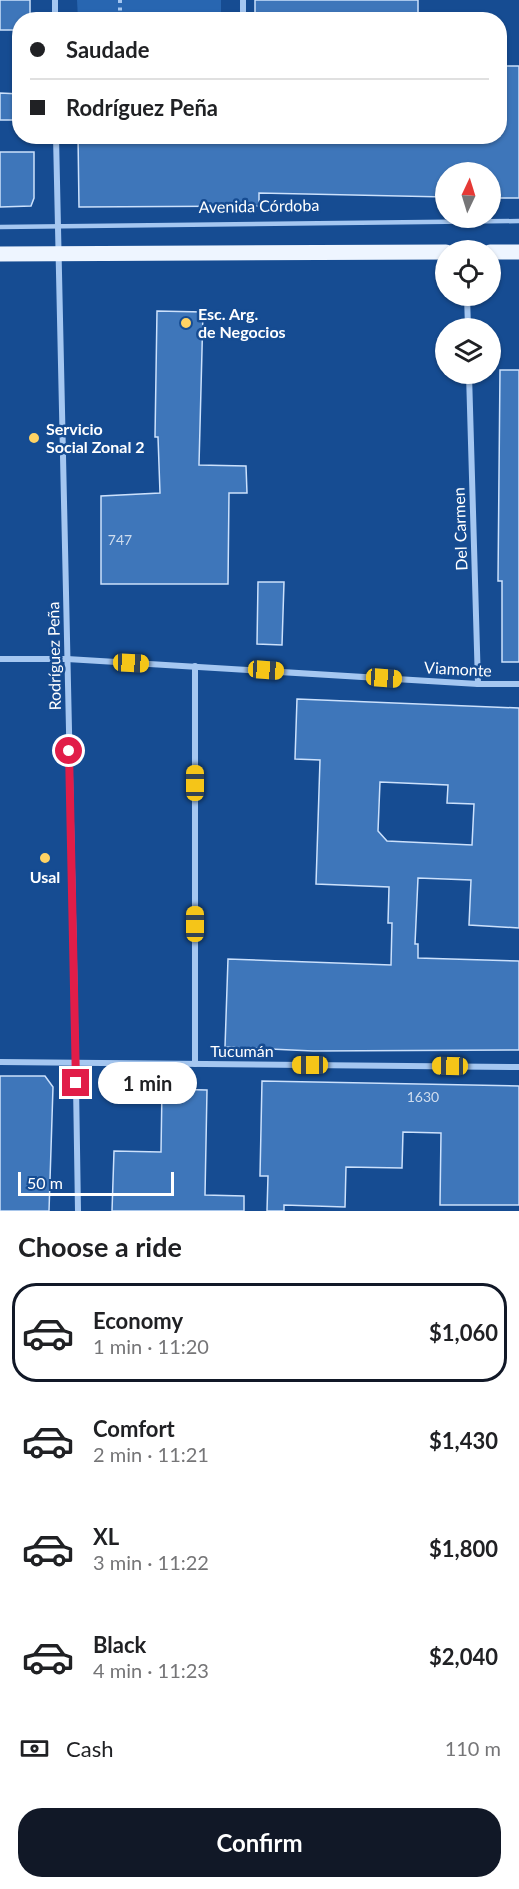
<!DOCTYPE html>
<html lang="en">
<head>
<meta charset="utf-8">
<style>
  :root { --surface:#fff; --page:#f2f2f2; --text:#202124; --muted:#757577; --line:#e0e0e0; --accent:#111827 }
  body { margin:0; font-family:Lato,sans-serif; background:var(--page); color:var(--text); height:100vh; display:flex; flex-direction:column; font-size:22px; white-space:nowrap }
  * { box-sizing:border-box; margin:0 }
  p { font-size:20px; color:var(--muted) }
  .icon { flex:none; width:33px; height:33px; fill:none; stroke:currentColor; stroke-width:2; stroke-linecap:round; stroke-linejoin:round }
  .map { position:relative; height:1211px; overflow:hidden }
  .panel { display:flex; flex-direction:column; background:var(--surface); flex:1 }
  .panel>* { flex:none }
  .guide { position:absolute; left:12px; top:12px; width:495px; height:132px; border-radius:24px; box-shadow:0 2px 4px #0004; display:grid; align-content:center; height:132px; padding:0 18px; background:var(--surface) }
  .needle { width:39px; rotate:4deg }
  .buttons { position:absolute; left:435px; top:162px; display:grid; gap:12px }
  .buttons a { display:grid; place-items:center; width:66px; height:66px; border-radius:50%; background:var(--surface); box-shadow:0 2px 4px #0004; font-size:30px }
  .scale { position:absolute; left:18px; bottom:15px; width:156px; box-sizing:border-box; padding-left:6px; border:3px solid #fff; border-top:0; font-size:16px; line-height:21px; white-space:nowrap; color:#fff; -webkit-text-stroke:4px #164c92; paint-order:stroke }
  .end { position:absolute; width:27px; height:27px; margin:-14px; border:8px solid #e11d48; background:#fff; box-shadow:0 0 0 3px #fff }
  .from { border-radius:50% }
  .bubble { position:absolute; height:42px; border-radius:21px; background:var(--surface); box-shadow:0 2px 4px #0004; font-size:20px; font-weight:700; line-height:42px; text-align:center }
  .car { position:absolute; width:18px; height:36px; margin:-18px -9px; border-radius:8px; box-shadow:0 0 4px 2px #0007; background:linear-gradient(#f5c518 24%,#345 0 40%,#f5c518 0 76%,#345 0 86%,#f5c518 0) }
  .guide b { display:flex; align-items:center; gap:21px; height:57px; font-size:22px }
  .guide b+b { border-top:2px solid var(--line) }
  .guide i { width:15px; height:15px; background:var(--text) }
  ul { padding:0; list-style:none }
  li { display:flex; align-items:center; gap:18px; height:99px; margin:0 12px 9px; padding:0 6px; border:3px solid transparent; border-radius:24px }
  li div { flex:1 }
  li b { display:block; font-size:22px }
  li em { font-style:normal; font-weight:700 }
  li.current { border-color:var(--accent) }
  li>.icon { width:54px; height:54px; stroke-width:1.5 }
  h2 { padding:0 18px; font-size:27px; line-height:72px }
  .pay { display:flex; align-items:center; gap:15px; height:66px; padding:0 18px; font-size:22px }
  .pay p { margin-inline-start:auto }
  .cta { display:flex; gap:12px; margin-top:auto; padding:12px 18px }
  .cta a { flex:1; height:69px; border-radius:24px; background:var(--accent); color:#fff; font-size:24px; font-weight:700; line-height:69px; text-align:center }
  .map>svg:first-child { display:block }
  .green { fill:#2866b1 }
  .building { fill:#3e76ba; stroke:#cce1fc; stroke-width:1.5; fill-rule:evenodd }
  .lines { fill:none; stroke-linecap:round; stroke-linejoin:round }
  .path { stroke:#a5c7f1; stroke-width:4; stroke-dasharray:3 4.5; stroke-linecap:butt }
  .service { stroke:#a5c7f1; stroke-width:4.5 }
  .minor { stroke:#a5c7f1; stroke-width:6 }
  .primary { stroke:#eef5ff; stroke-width:15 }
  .route { stroke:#e11d48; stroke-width:8 }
  .poi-dot { fill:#ffd364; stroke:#164c92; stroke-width:2 }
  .labels { text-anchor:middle; stroke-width:5; stroke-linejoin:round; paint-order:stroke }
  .number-label { font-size:14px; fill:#cfddee }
  .street-label { font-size:16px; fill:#fff; stroke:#164c92 }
  .poi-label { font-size:16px; font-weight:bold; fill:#fff; stroke:#164c92; text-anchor:start }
</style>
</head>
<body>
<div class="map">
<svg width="519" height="1211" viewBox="0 0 519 1211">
  <rect width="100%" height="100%" fill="#164c92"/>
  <polygon class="green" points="77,0 221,0 221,19 78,19"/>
  <g class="building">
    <polygon points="0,0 30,0 30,20 20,20 20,30 0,30"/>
    <rect x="255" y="0" width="163" height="20"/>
    <polygon points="500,66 519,66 519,198 490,198 490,172 446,172 446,197 259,193 259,206 79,207 78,136 500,136"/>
    <polygon points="0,93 20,94 20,120 0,120"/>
    <polygon points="0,152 34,152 34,198 31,206 0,207"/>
    <polygon points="157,311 203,312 199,465 246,466 247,493 229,493 228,584 101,584 101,496 160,493 158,437 155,437"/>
    <polygon points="500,370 519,370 519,662 502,662 502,581 498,581"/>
    <polygon points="258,582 284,582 282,645 257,644"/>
    <path d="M297 699 519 708V928L469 925 471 880 418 878 415 944H418V958L519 961V1050L313 1051 225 1047 228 959 391 965 392 923H388L389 887 316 884 320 760 295 759ZM380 782 448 785 447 803 474 804 472 845 387 841 378 831Z"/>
    <polygon points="0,1076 45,1076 53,1087 49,1211 0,1211"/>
    <polygon points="262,1081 519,1086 519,1205 440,1205 441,1133 403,1132 402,1168 346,1167 345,1207 284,1205 284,1211 267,1211 268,1176 260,1176"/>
    <polygon points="162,1089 207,1090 205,1195 244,1196 244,1211 112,1211 114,1151 161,1152"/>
  </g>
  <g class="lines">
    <polyline class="path" points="120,0 120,20"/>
    <polyline class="service" points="0,227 519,221"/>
    <g class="minor">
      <polyline points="55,0 55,20"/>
      <polyline points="243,0 243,20"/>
      <polyline points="56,136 74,958 78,1211"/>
      <polyline points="467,296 468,328"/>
      <polyline points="469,374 478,684"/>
      <polyline points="0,659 67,659 478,684 519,684"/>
      <polyline points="0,1062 519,1067"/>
      <polyline points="195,1064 195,666"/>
    </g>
    <g class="primary">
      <polyline points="490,252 519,252"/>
      <polyline points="0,254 446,252"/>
    </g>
  </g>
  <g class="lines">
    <polyline class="route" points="69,751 76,1083"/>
  </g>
  <g class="poi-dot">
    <circle cx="186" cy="323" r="6"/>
    <circle cx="34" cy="438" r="6"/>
    <circle cx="45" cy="858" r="6"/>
  </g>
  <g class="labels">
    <g class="number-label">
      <text x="120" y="545">747</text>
      <text x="423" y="1102">1630</text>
    </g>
    <g class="street-label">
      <text transform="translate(259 206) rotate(-1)" y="6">Avenida Córdoba</text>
      <text transform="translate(460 529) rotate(-92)" y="6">Del Carmen</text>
      <text transform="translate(54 656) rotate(-91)" y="6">Rodríguez Peña</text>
      <text transform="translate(458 669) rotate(3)" y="6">Viamonte</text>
      <text x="242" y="1057">Tucumán</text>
    </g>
    <g class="poi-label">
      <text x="198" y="320">Esc. Arg.<tspan x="198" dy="18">de Negocios</tspan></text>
      <text x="46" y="435">Servicio<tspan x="46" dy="18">Social Zonal 2</tspan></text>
      <text x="45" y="883" text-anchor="middle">Usal</text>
    </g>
  </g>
</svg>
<div class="buttons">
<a><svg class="needle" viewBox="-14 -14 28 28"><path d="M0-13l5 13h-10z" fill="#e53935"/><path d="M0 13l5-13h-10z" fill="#757577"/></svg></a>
<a><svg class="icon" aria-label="locate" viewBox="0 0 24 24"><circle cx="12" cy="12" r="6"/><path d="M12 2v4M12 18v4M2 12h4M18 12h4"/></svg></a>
<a><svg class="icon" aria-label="layers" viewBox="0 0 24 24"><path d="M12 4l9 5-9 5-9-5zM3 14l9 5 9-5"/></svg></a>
</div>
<div class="scale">50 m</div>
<i class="end from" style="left:69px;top:751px"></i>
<i class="end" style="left:76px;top:1083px"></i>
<div class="bubble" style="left:98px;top:1062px;width:99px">1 min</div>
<i class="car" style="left:131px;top:663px;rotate:93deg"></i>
<i class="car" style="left:266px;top:670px;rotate:94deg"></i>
<i class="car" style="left:384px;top:678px;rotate:94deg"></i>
<i class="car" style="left:195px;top:783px;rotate:0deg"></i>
<i class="car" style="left:195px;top:924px;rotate:0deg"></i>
<i class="car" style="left:310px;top:1065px;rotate:270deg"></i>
<i class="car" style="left:450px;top:1066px;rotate:271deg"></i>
<div class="guide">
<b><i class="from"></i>Saudade</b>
<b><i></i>Rodríguez Peña</b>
</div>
</div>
<section class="panel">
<h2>Choose a ride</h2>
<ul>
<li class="current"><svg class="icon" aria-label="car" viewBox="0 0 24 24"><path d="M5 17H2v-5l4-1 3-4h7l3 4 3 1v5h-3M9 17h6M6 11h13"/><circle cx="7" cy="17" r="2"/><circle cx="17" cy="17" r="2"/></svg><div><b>Economy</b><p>1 min · 11:20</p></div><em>$1,060</em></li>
<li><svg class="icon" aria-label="car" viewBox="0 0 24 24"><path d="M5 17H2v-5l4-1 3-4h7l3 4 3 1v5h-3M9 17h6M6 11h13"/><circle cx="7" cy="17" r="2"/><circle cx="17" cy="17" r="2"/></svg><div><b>Comfort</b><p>2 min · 11:21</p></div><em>$1,430</em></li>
<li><svg class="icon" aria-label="car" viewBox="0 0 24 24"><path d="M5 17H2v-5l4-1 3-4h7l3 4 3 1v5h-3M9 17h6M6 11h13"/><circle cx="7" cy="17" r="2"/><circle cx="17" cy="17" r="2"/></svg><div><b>XL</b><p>3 min · 11:22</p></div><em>$1,800</em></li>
<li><svg class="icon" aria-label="car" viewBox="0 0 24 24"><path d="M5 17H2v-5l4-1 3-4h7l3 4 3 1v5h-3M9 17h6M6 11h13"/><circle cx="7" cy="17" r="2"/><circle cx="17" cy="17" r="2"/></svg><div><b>Black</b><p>4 min · 11:23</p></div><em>$2,040</em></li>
</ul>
<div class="pay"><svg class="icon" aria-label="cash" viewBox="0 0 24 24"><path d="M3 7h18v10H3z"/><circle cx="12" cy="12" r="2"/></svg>Cash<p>110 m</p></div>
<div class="cta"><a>Confirm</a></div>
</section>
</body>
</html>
